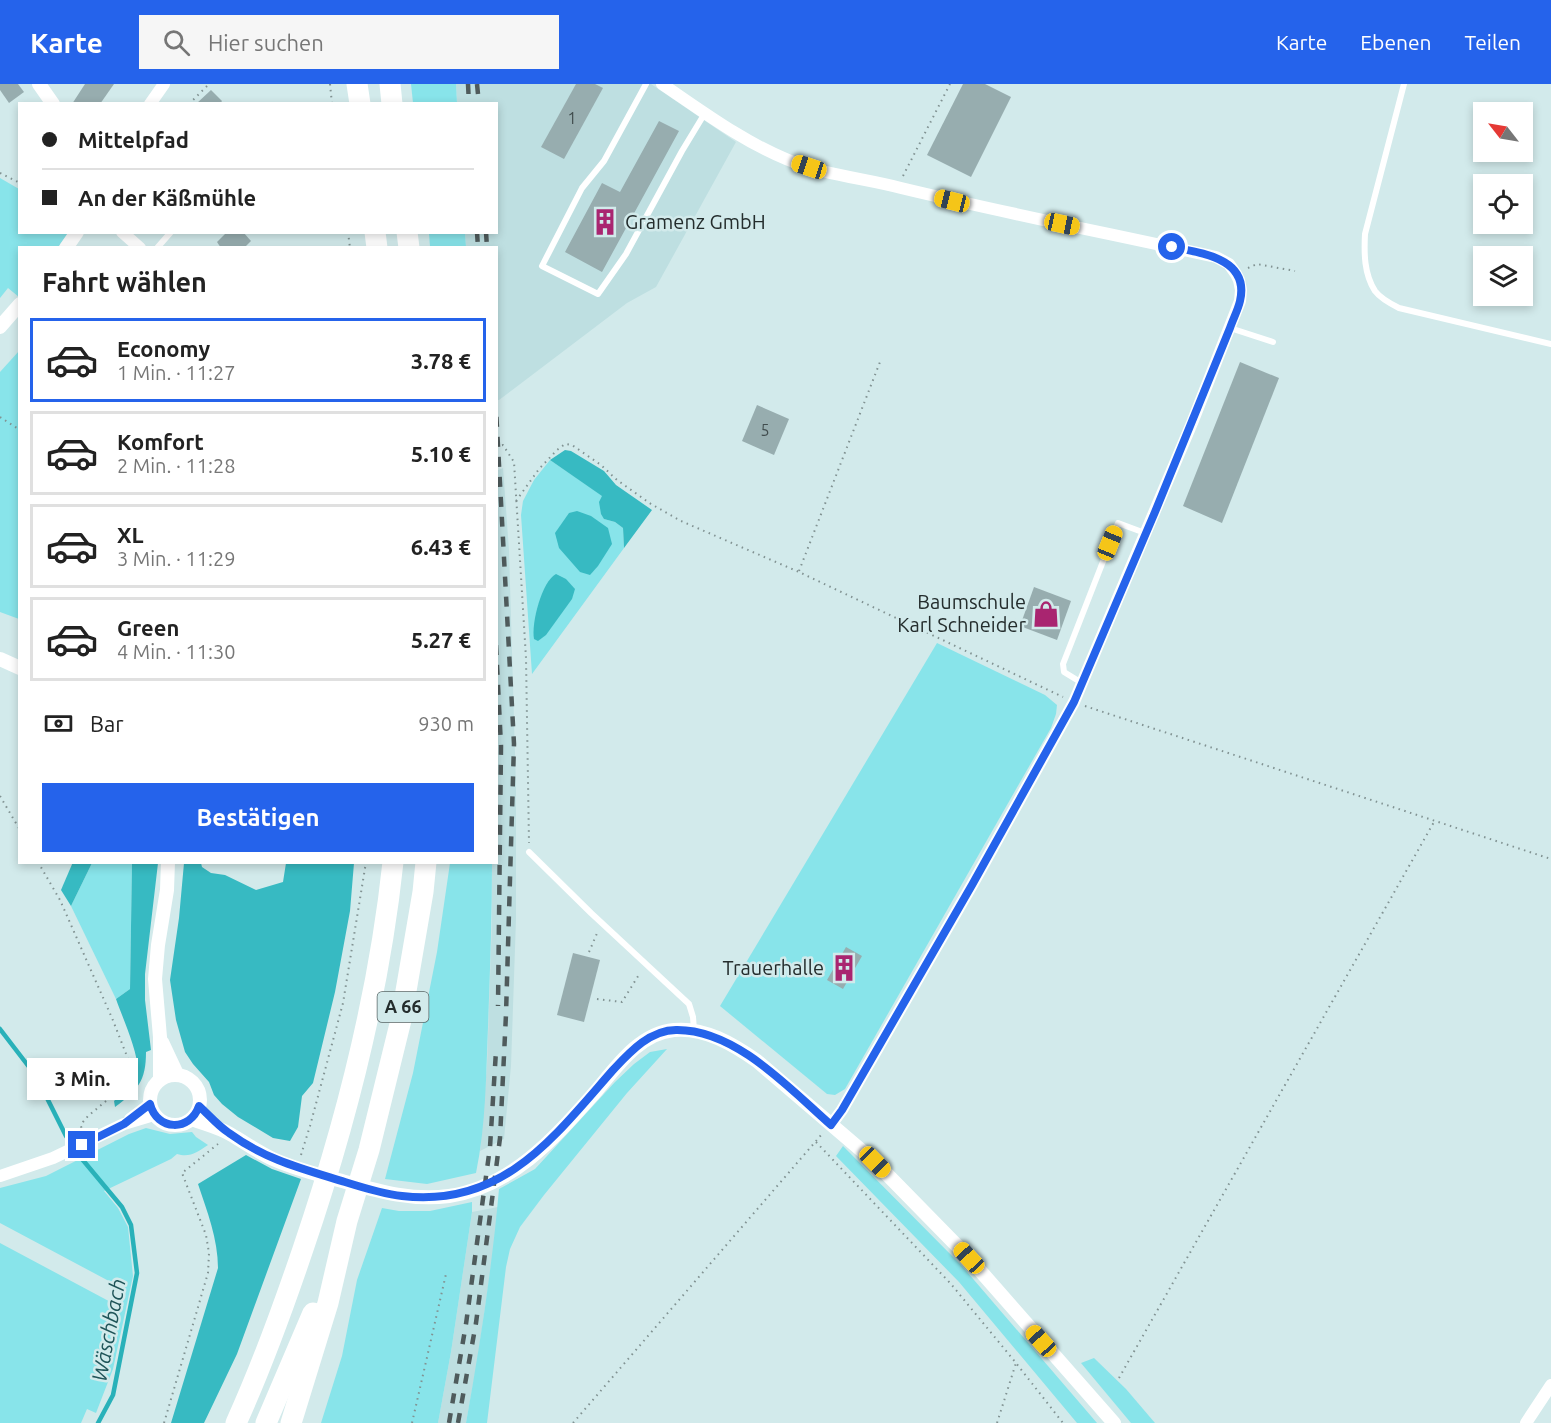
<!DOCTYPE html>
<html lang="de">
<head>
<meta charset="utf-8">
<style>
  :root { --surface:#fff; --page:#f6f6f6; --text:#222; --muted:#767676; --line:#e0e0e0; --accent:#2563eb }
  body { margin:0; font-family:Ubuntu,sans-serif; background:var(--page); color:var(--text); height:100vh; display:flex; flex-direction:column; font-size:22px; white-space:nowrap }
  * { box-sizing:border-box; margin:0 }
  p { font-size:20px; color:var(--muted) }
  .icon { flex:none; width:33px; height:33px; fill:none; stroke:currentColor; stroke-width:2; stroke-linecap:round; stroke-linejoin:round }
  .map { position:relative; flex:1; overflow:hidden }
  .sheet { position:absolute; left:18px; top:162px; width:480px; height:618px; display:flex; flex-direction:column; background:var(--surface); border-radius:0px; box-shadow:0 3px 9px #0003 }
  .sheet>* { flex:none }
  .top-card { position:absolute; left:18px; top:18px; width:480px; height:132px; border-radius:0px; box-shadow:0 3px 9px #0003; display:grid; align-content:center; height:132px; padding:0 24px; background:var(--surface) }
  .needle { width:39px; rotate:301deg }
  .tools { position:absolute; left:1473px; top:18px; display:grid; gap:12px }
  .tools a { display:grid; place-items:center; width:60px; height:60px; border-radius:0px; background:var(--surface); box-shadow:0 3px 9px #0003; font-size:30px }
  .end { position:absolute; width:27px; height:27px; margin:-14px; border:8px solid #2563eb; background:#fff; box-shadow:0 0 0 3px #fff }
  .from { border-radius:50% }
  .bubble { position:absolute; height:42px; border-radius:0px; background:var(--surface); box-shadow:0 3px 9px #0003; font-size:20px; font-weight:600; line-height:42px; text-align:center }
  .car { position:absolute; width:18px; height:36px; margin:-18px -9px; border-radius:8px; box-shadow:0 0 4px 2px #0007; background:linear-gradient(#f5c518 24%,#345 0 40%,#f5c518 0 76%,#345 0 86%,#f5c518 0) }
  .top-card b { display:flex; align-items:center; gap:21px; height:57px; font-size:22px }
  .top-card b+b { border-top:2px solid var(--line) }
  .top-card i { width:15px; height:15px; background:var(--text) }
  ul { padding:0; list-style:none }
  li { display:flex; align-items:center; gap:18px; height:84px; margin:0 12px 9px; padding:0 12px; border:3px solid var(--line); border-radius:0px }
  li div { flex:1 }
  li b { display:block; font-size:22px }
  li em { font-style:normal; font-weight:600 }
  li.on { border-color:var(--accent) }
  li>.icon { width:54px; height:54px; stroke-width:1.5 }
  h2 { padding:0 24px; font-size:27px; line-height:72px }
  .pay { display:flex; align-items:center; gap:15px; height:66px; padding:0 24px; font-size:22px }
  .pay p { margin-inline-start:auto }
  .action { display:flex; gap:12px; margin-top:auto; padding:12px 24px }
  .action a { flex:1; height:69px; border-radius:0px; background:var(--accent); color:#fff; font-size:24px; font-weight:600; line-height:69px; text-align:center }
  header { display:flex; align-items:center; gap:36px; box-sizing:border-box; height:84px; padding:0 30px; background:var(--accent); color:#fff }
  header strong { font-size:28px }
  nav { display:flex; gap:33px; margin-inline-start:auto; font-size:21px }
  .search { width:420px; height:54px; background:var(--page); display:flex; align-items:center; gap:15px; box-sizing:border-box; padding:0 21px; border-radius:0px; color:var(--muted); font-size:22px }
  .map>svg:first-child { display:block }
  .built { fill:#bedfe1 }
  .green { fill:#88e4ea }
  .forest { fill:#37bac2 }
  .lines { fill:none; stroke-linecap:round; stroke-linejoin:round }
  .stream { stroke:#29b1b9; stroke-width:4.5 }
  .building { fill:#97adaf }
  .path { stroke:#819292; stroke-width:2; stroke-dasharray:1.5 4.5; stroke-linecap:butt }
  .service { stroke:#fff; stroke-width:6 }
  .minor { stroke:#fff; stroke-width:12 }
  .tertiary { stroke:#fff; stroke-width:14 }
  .motorway { stroke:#fff; stroke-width:21 }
  .rail { stroke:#4f5b5c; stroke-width:4.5; stroke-dasharray:10 10; stroke-linecap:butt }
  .route { stroke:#2563eb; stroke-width:8 }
  .labels { text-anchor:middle; stroke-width:5; stroke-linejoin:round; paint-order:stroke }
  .number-label { font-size:16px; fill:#414d4e }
  .shield { fill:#d2eaeb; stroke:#586666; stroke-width:1.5 }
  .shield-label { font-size:18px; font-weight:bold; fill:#242d2d }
  .poi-label { font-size:20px; fill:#242d2d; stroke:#d2eaeb; text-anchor:end }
  .water-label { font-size:21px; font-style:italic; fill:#205559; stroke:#d2eaeb }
</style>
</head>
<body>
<header>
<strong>Karte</strong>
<div class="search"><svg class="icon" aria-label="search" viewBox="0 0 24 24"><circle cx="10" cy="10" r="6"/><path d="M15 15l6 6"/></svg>Hier suchen</div>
<nav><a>Karte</a><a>Ebenen</a><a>Teilen</a></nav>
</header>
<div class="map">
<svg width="1551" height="1339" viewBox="0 0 1551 1339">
  <rect width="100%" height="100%" fill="#d2eaeb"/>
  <g class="built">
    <polygon points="456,0 651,0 736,58 656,203 627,219 499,316 496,316 496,164 466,163 465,149 496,148 496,20 457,19"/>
    <polygon points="503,384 509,466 516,704 516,835 511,982 504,1055 480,1067 487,981 492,835 492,779 496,778 496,387"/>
    <polygon points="498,1123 493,1169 477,1279 466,1339 438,1339 451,1268 472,1128"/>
  </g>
  <g class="green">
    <polygon points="411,0 456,0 457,19 413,19"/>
    <polygon points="0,94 19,105 20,148 69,149 58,163 20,164 19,213 8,204 0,214"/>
    <polygon points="429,149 465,149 466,163 430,163"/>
    <polygon points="19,267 19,535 0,528 0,288"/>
    <polygon points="550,376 603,412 604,435 615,438 623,444 624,464 532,590 521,431 523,417 534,396"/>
    <polygon points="937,559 1045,611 1057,621 1056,630 1051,644 845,1005 835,1011 827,1010 720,922"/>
    <polygon points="92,779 132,779 130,905 116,915 71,822"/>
    <path d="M450 779H492C492 833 490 888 488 943 486 991 486 1041 476 1089L427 1100 385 1095 413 989 437 868Z"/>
    <path d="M667 965 627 1009 544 1111 520 1143 510 1165 506 1183 487 1339H466C480 1261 492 1184 499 1105L535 1085 615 998 634 980 650 968Z"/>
    <path d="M146 1044 170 1050 192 1048 196 1053 208 1061C197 1068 190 1074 177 1070L171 1075 104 1107 118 1124 128 1143 133 1192 113 1285 96 1329 87 1325 81 1339H0V1159L118 1222 122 1204 0 1139V1104L46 1092 129 1050Z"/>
    <polygon points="843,1062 962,1182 1097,1339 1077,1339 959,1198 836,1072"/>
    <polygon points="472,1118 472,1128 451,1268 438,1339 321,1339 342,1272 357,1196 382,1124 399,1127 430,1127"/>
    <polygon points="1094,1274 1126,1305 1155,1339 1131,1339 1081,1279"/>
  </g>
  <g class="forest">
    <polygon points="565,366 571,367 604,387 616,401 652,426 624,464 623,444 615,438 604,435 601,430 599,418 602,412 550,376"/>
    <polygon points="577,427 591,432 608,444 612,460 598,482 590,491 580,488 559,464 555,449 569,429"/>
    <path d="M556 490 566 495 575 505 572 515 546 551 538 557 534 555C531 539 542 497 556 490Z"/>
    <polygon points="73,778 92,779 71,822 61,806"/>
    <path d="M132 779H158L145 890V916L151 966 146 968C146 997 138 1006 115 1023L114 1017C122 1010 133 1003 137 993 142 975 122 933 116 915L130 905Z"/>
    <polygon points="184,779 201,779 202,783 211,789 225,791 256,806 283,798 286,779 354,779 350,827 335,908 313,999 302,1012 298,1043 290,1057 273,1054 238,1033 222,1020 214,1011 209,998 193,980 185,968 176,936 170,896 179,834"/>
    <path d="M246 1071 272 1085 301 1095 237 1270 204 1339H171L218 1184C218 1155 207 1127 198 1100Z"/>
  </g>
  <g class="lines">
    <polyline class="stream" points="0,945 36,992 66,1052 82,1075 122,1123 131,1141 137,1189 113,1311 98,1339"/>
  </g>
  <g class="building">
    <polygon points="0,0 18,0 24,8 9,19 0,6"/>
    <polygon points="85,0 114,0 100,20 72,20"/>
    <polygon points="576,0 595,0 603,4 564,75 541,63"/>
    <polygon points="963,0 985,0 1011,13 971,93 927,71"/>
    <polygon points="211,6 222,17 220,20 196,20"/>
    <polygon points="659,37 679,47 602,188 565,168 602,99 620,108"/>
    <polygon points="227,148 243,148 251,157 244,164 221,164 217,158"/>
    <polygon points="1240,278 1279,294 1222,439 1183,422"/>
    <polygon points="757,321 789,335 774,371 742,357"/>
    <polygon points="1034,503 1071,517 1057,556 1020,542"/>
    <polygon points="846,863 862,872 843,905 827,896"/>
    <polygon points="573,869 600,876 584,938 557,931"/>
  </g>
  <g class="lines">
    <g class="path">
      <polyline points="330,0 332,20"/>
      <polyline points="189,20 209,0"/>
      <polyline points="0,89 20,99"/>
      <polyline points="903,92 950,0"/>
      <polyline points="348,148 350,164"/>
      <polyline points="1248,184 1257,180 1295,187"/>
      <polyline points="0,333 20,346"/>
      <polyline points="496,362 503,361 514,378 526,574 529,759"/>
      <polyline points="516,417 539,385 557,366 565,360 572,361 601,381 617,396 651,420 681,437 799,488 1063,613"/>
      <polyline points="799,487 880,278"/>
      <polyline points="1085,622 1551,775"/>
      <polyline points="0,712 20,746"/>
      <polyline points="38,778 60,816 112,934 132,985 128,997 118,1007 88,1032 83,1038 81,1042 82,1046"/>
      <polyline points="589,868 598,847"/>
      <polyline points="597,915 622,918 640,889"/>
      <polyline points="816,1058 951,1200 1016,1279 1063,1339"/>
      <polyline points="301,1071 310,1042 343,919 366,778"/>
      <polyline points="1119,1294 1434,738"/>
      <polyline points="164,1339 208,1189 209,1169 206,1151 182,1089 218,1060"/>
      <polyline points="412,1339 446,1190"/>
      <polyline points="573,1339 822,1050"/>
      <polyline points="997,1339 1016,1279"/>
    </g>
    <g class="service">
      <polyline points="646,0 604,77 582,104 542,182 598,210 626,170 682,67 705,29"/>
      <path d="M1404 0 1365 150C1364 169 1364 190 1375 207 1381 215 1391 220 1399 224L1551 260"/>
      <polyline points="157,164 171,148"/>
      <polyline points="1230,244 1273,258"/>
      <polyline points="1082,599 1064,588 1063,580 1118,439 1145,449"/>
      <polyline points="529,768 591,829 689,920 693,933 694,946"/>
    </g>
    <g class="minor">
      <path d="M662 0C702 27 742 57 786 75 823 91 863 94 901 104 1005 129 1111 150 1216 173L1229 180 1236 190 1239 196 1241 206 1240 217 1192 339 1082 599 1074 618 972 801 842 1026 831 1041"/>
      <polyline points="150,20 164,0"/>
      <polyline points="122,148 140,164"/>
      <polyline points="130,1035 150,1020"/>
      <polyline points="0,1092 53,1074 124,1040 154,1031"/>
      <polyline points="1526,1339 1551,1301"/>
    </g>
    <g class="tertiary">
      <polyline points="39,0 53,20"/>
      <polyline points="66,164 77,148"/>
      <polyline points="0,243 20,220"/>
      <polyline points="0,575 20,584"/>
      <polyline points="162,958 177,990"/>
      <circle cx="175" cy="1016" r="25"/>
      <polyline points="160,995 160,953 155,895 158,861 167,806 168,778"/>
      <path d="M192 1035C204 1040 218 1043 230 1050 244 1058 258 1068 273 1075 295 1085 319 1091 342 1097 378 1107 411 1117 449 1112 514 1102 556 1052 597 1006 617 982 640 949 674 946 704 943 733 960 757 977L875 1078 969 1174 1114 1339"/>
    </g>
    <g class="motorway">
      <polyline points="357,0 360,20"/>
      <polyline points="390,0 392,20"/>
      <polyline points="375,148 377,164"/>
      <polyline points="407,148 409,164"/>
      <path d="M236 1339C262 1282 283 1224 303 1165 346 1039 379 910 393 778"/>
      <polyline points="266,1339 313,1229"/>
      <polyline points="291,1339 328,1219 347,1137 369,1066 401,936 423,808 426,778"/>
    </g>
    <g class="rail">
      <polyline points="468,0 469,20"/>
      <polyline points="477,0 479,20"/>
      <polyline points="477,148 478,164"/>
      <polyline points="486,148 487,164"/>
      <polyline points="496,561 501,662 498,922"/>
      <polyline points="449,1339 466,1240 490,1063 496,967"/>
      <polyline points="458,1339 476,1239 500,1054 506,930 514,660 496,325"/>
    </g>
  </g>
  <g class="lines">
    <path class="route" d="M82 1061 124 1040 150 1020C157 1047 190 1048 199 1022 209 1031 218 1042 229 1049 266 1076 303 1085 345 1098 364 1104 383 1110 402 1112 503 1124 554 1053 613 986 630 968 650 946 676 946 735 945 789 1004 831 1041L842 1026 972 801 1074 618 1155 428 1230 244C1233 235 1238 226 1240 217 1250 174 1201 169 1172 163"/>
  </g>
  <defs>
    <symbol id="building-bare" viewBox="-9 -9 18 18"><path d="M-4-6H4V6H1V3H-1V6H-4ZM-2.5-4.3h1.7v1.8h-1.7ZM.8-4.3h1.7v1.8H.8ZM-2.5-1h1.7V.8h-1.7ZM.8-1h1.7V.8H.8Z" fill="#a92570" stroke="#d2eaeb" stroke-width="2.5" paint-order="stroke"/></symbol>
    <symbol id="shop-bare" viewBox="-9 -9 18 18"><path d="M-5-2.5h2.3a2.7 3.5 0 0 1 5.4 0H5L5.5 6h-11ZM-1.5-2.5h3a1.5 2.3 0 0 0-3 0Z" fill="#a92570" stroke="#d2eaeb" stroke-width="2.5" paint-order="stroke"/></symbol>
  </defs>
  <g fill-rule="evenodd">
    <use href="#building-bare" x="586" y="119" width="38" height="38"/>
    <use href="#shop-bare" x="1027" y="511" width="38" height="38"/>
    <use href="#building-bare" x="825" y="865" width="38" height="38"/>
  </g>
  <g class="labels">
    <g class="number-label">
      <text x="572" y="40">1</text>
      <text x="765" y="352">5</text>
    </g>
    <rect class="shield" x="377.5" y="908" width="51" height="30" rx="4.5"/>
    <g class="shield-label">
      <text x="403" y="929">A 66</text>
    </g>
    <g class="poi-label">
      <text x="625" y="145" text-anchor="start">Gramenz GmbH</text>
      <text x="1026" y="525">Baumschule<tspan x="1026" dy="23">Karl Schneider</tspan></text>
      <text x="824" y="891">Trauerhalle</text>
    </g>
    <g class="water-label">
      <text transform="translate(109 1246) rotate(-79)" y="7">Wäschbach</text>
    </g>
  </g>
</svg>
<div class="tools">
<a><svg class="needle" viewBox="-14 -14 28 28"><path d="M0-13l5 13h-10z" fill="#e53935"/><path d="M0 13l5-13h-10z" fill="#767676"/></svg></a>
<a><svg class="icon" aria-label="locate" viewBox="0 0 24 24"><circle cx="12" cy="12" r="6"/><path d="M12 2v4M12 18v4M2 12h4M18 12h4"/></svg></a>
<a><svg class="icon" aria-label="layers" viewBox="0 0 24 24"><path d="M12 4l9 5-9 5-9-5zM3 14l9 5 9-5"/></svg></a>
</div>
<i class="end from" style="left:1172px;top:163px"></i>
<i class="end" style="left:82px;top:1061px"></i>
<div class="bubble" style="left:27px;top:974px;width:111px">3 Min.</div>
<i class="car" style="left:809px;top:83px;rotate:288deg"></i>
<i class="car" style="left:952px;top:117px;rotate:284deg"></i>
<i class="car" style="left:1062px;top:140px;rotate:102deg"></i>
<i class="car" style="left:1110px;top:459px;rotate:22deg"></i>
<i class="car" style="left:875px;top:1078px;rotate:135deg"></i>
<i class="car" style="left:969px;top:1174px;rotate:317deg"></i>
<i class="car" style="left:1041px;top:1257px;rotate:318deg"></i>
<div class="top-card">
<b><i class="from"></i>Mittelpfad</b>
<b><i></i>An der Käßmühle</b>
</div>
<section class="sheet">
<h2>Fahrt wählen</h2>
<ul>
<li class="on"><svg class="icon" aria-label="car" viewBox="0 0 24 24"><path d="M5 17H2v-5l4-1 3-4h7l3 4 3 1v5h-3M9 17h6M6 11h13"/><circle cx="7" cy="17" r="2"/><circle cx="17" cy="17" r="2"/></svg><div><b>Economy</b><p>1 Min. · 11:27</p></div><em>3.78 €</em></li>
<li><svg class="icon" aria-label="car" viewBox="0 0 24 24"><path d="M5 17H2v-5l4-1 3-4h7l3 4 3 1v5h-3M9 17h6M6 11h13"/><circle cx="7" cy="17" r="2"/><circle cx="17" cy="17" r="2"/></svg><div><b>Komfort</b><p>2 Min. · 11:28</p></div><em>5.10 €</em></li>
<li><svg class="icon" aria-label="car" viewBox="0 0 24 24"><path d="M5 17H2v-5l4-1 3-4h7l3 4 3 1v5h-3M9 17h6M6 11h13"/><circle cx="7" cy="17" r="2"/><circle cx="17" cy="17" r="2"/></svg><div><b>XL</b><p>3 Min. · 11:29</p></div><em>6.43 €</em></li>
<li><svg class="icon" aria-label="car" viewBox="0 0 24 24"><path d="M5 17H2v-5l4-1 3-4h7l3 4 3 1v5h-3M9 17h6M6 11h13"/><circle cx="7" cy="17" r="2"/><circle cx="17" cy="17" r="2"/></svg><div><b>Green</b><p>4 Min. · 11:30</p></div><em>5.27 €</em></li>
</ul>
<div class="pay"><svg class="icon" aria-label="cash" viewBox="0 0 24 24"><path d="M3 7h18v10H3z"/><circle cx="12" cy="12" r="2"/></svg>Bar<p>930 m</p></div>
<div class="action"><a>Bestätigen</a></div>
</section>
</div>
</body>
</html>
